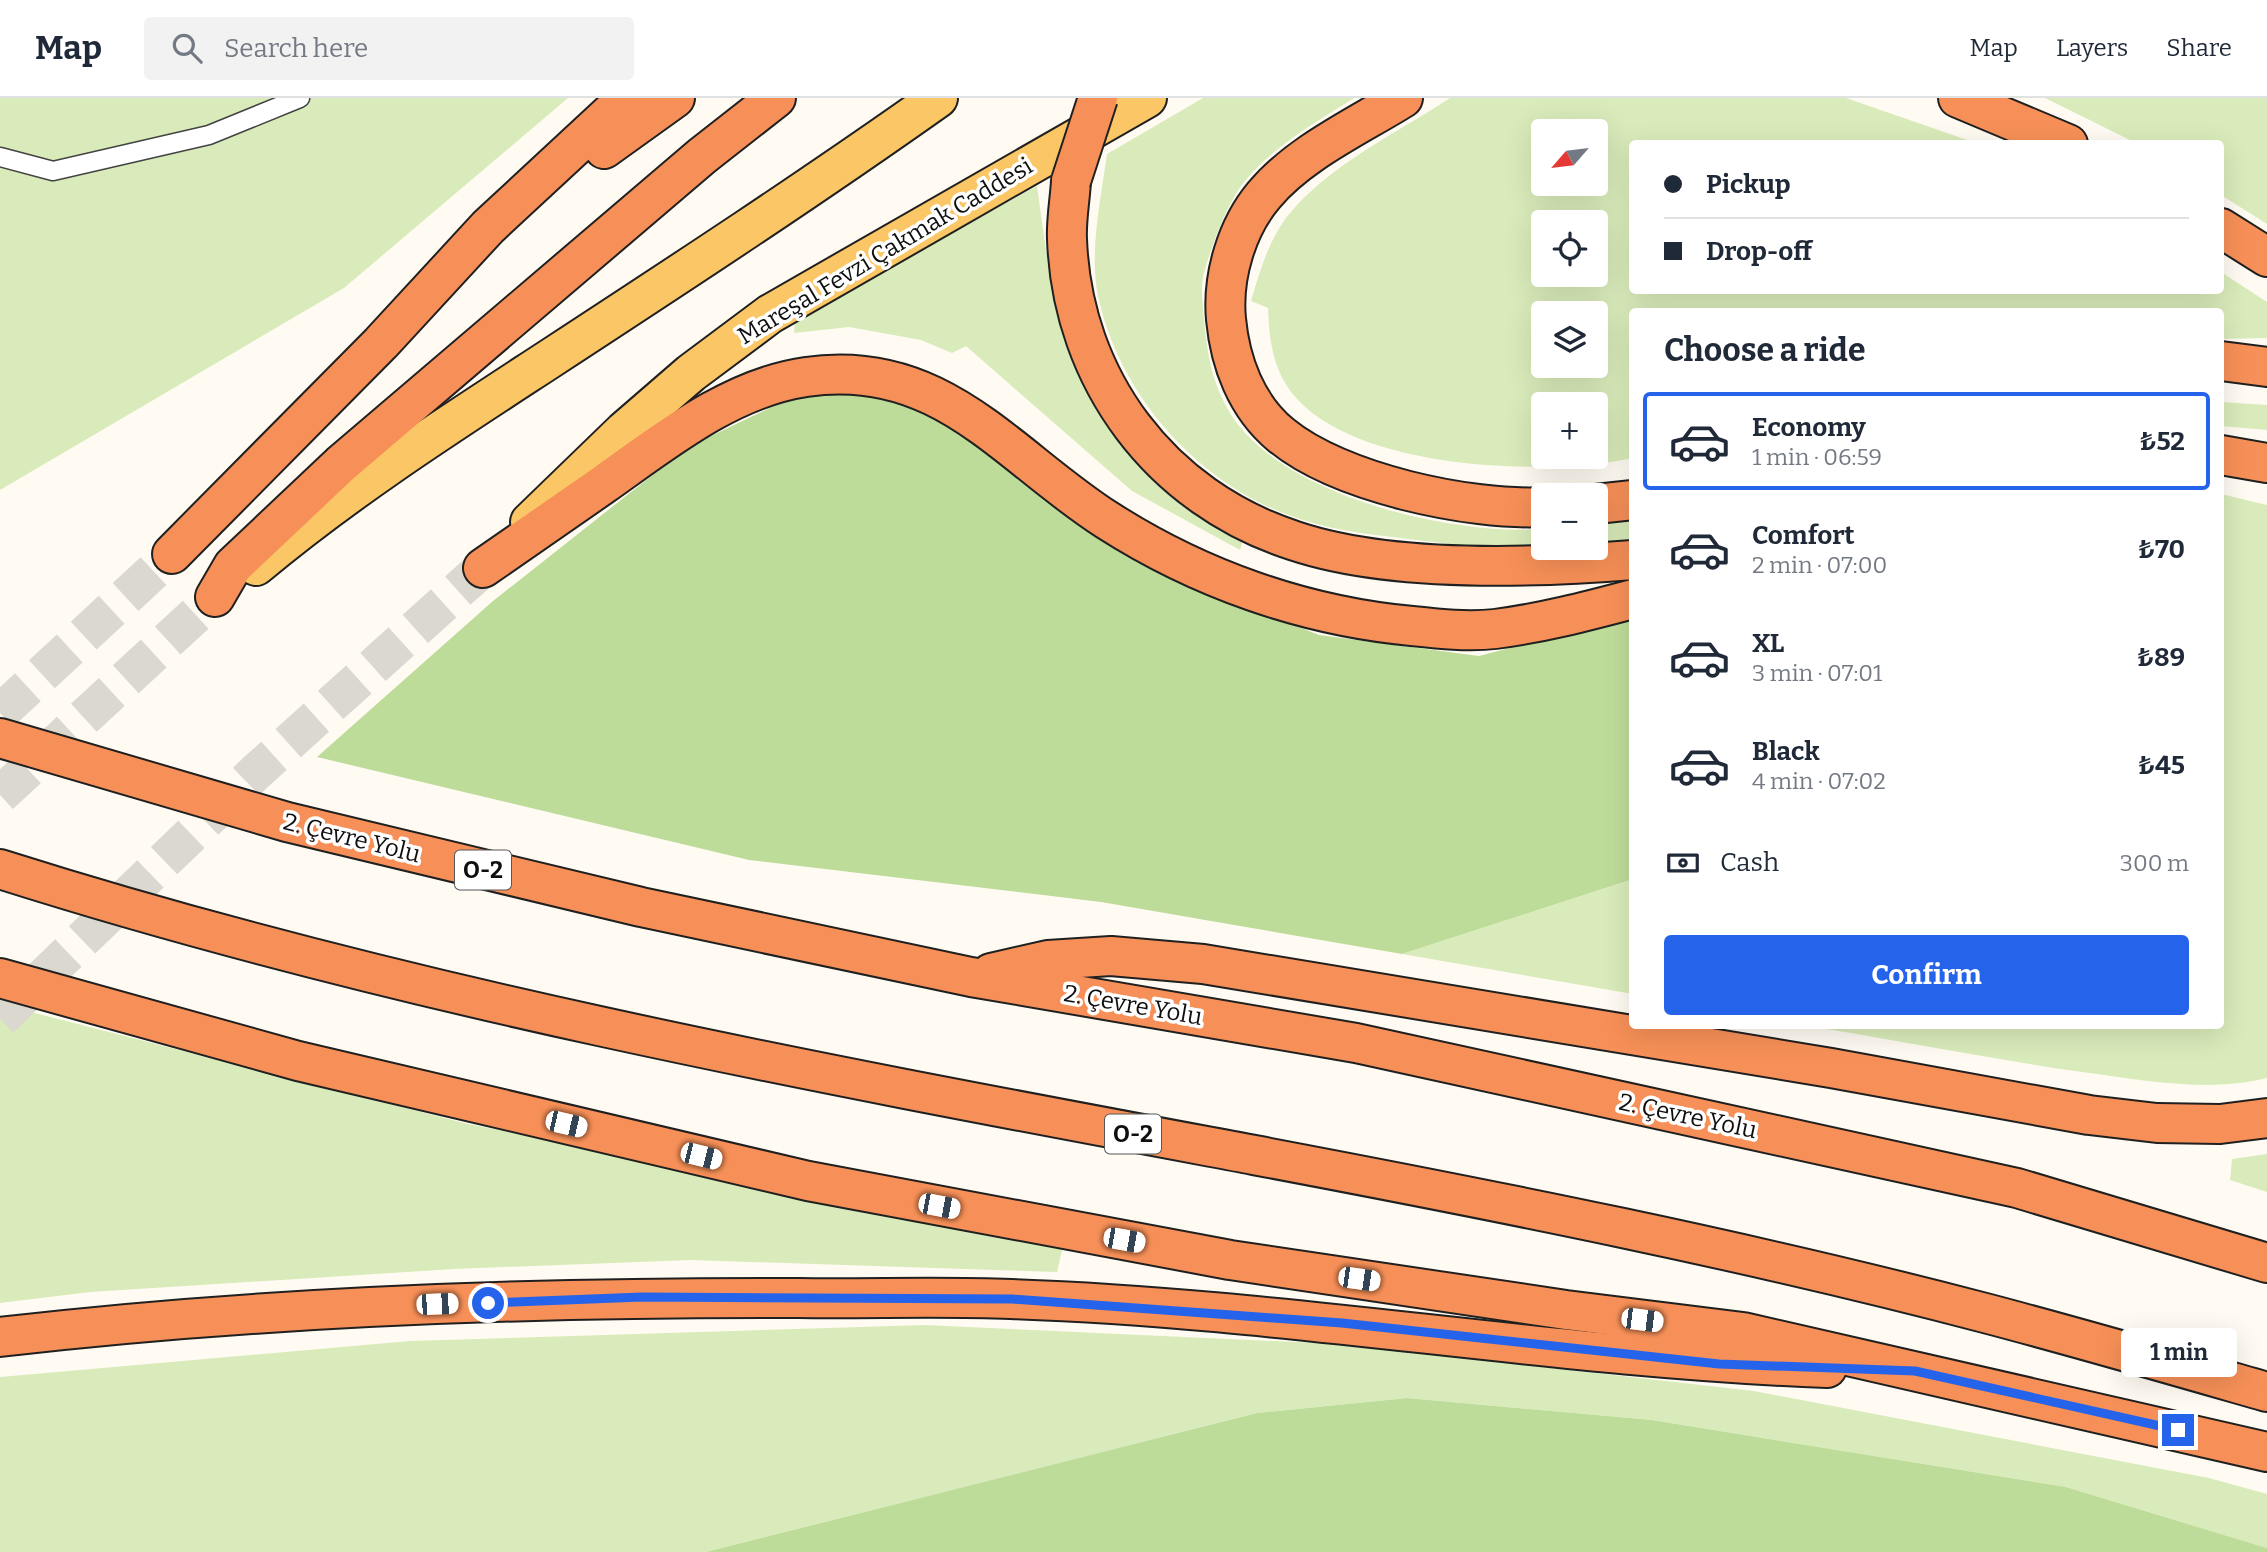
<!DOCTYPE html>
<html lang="en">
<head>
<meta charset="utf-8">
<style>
  :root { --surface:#fff; --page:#f2f2f3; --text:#1f2937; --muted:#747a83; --line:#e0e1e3; --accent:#2563eb }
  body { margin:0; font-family:Bitter,serif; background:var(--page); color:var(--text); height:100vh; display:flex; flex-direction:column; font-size:26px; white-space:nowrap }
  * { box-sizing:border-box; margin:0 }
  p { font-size:23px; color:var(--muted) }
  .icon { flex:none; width:38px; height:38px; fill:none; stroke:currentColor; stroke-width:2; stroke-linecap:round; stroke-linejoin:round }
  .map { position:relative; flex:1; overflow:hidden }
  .details { position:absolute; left:1629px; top:210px; width:595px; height:721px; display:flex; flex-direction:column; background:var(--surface); border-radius:7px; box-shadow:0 7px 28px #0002 }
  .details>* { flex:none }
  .guide { position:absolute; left:1629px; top:42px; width:595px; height:154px; border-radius:7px; box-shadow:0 7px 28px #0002; display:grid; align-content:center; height:154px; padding:0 35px; background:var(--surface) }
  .needle { width:46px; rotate:242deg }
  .buttons { position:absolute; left:1531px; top:21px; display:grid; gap:14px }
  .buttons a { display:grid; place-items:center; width:77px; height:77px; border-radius:7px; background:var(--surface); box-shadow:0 7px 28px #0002; font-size:35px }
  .end { position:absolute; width:32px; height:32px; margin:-16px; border:9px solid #2563eb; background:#fff; box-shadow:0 0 0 4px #fff }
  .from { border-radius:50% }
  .bubble { position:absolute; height:49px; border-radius:7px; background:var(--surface); box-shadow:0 7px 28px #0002; font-size:23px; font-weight:700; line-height:49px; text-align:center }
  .car { position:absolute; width:21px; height:42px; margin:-21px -10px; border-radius:9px; box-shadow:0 0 5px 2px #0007; background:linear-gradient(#fff 24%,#345 0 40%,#fff 0 76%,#345 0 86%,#fff 0) }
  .guide b { display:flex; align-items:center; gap:24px; height:66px; font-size:26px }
  .guide b+b { border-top:2px solid var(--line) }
  .guide i { width:18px; height:18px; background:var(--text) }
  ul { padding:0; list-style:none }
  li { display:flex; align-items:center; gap:21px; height:98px; margin:0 14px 10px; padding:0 21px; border:4px solid transparent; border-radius:7px }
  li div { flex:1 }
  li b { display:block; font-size:26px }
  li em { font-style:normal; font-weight:700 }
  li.active { border-color:var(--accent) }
  li>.icon { width:63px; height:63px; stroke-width:1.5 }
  h2 { padding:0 35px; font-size:32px; line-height:84px }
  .pay { display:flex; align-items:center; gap:18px; height:77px; padding:0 35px; font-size:26px }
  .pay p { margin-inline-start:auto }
  .primary-button { display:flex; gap:14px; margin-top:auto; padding:14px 35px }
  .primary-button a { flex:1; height:80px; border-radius:7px; background:var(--accent); color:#fff; font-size:28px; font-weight:700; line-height:80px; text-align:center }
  header { display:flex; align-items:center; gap:42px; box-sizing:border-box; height:98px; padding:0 35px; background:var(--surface); border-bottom:2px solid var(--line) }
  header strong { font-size:33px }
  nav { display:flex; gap:38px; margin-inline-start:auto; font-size:24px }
  .search { width:490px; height:63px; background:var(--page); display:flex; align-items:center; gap:18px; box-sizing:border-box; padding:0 24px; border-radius:7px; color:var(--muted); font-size:26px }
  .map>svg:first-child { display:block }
  .green { fill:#d9ebba; fill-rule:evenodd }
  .forest { fill:#bedc99 }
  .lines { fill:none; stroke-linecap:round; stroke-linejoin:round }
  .highway-tunnel { stroke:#dbd8d0; stroke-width:38; stroke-dasharray:38 19; stroke-linecap:butt }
  .lane-casing { stroke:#424242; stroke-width:21 }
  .primary-casing { stroke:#202020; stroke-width:42 }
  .highway-casing { stroke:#202020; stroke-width:42 }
  .lane { stroke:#fff; stroke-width:18 }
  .primary { stroke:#fbc766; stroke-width:38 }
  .highway { stroke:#f79058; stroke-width:38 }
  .highway-bridge-casing { stroke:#202020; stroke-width:42; stroke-linecap:butt }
  .highway-bridge { stroke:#f79058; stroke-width:38 }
  .route { stroke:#2563eb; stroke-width:9 }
  .labels { text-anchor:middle; stroke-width:7; stroke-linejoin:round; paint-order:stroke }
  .shield { fill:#fff; stroke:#575757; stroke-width:2 }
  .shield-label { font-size:23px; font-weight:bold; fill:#0f0f0f }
  .street-label { font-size:24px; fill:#0f0f0f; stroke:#fff }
</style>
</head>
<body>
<header>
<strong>Map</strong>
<div class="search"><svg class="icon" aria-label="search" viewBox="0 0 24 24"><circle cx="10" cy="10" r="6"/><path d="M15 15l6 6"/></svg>Search here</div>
<nav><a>Map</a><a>Layers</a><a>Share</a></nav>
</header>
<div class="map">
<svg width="2267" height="1454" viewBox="0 0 2267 1454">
  <rect width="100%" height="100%" fill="#fffbf2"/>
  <g class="green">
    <polygon points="0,0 568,0 344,190 0,392"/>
    <path d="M1203 0H1354C1316 24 1274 48 1245 83 1228 103 1211 149 1204 175 1200 189 1203 207 1204 222 1207 253 1211 280 1226 308 1272 397 1452 438 1543 431L1544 450C1502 454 1458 447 1417 442 1379 437 1339 434 1303 422 1202 391 1120 300 1098 198 1089 154 1101 100 1107 56Z"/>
    <path d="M1450 0H1846L1976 45 1633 46V192H2221V174L2267 204V240L2221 241V214H1633V360C1544 379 1346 372 1289 291 1272 267 1269 238 1268 210L1251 203C1260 173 1269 140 1290 115 1331 66 1397 35 1450 0ZM1544 33H1596V86H1544ZM1544 124H1596V177H1544ZM1544 215H1596V268H1544ZM1544 306H1596V359H1544Z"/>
    <polygon points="2045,0 2267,0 2267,126 2221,97 2221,46 2136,45"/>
    <polygon points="1037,88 1048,167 1065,227 1243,441 1240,452 1132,393 966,248 952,255 921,242 849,229 794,235 795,221"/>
    <polygon points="2221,304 2267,307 2267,332 2221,328"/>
    <path d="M2221 396 2267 407V980C2206 995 2144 982 2082 974 1991 961 1900 943 1809 928H2221Z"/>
    <polygon points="1633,423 1633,445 1596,449 1596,426"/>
    <polygon points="1633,781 1633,896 1402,856"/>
    <polygon points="0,906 464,1025 1063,1148 1057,1174 691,1162 454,1171 90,1194 0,1205"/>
    <polygon points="2267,1056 2267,1094 2230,1082 2232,1061"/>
    <polygon points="924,1227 1339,1246 1754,1293 2209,1380 2267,1396 2267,1450 2066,1389 1652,1322 1407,1300 1257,1315 706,1454 0,1454 0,1279 410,1243"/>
  </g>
  <g class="forest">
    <polygon points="842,292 893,297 988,349 1136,464 1319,537 1479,558 1633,518 1633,781 1402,856 1101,804 749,762 317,659 493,503 688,349 791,300"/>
    <polygon points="1407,1300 1652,1322 2066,1389 2267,1450 2267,1454 706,1454 1257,1315"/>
  </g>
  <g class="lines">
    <g class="highway-tunnel">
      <polyline points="0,615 172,456"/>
      <polyline points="0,697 215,499"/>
      <polyline points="0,921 256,674 483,470"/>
    </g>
    <defs>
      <polyline id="lane" points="0,59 53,73 209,37 300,0"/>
      <g id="primary">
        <polyline points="530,424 624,333 691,275 770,216 1147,0"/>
        <path d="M256 468C348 391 450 326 551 260 681 175 811 90 938 0"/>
      </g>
      <g id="highway">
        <path d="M1403 0C1358 28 1299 55 1264 97 1237 129 1222 178 1226 221 1230 264 1246 308 1281 337 1339 385 1470 413 1544 409"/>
        <polyline points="1958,0 2068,46"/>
        <polyline points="604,51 675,0"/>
        <path d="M1071 83C1070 102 1066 122 1067 141 1072 282 1161 400 1295 443 1391 475 1532 470 1633 462"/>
        <polyline points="2221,130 2267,159"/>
        <polyline points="2221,263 2267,269"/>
        <polyline points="2221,357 2267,365"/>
        <polyline points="1596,406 1633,402"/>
        <polyline points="172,456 381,245 488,129 627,0"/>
        <path d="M483 470C524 442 564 414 604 386 665 343 730 290 806 279 941 259 1007 358 1107 422 1199 481 1304 518 1412 528 1440 531 1468 534 1495 531 1542 525 1588 513 1633 501"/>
        <polyline points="215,499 233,468 341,366 702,58 776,0"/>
        <polyline points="0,640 287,724 641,809 971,879 1356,945 2017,1090 2267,1165"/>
        <path d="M0 771C410 901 832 978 1254 1057 1498 1103 1745 1152 1985 1215 2080 1240 2173 1267 2267 1294"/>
        <polyline points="991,875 1048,862 1111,858 1203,866 1831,970 2089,1017 2157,1025 2220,1026 2267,1020"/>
        <polyline points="0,880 298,963 808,1083 1230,1162 1566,1212 1743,1234 2267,1354"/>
        <path d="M0 1239C265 1208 533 1199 799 1200 870 1201 941 1198 1011 1201 1284 1210 1555 1260 1827 1270"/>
      </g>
    </defs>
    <use href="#lane" class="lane-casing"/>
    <use href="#primary" class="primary-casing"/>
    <use href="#highway" class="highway-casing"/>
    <use href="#lane" class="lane"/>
    <use href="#primary" class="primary"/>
    <use href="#highway" class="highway"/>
    <defs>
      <polyline id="highway-bridge" points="1071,83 1098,0"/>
    </defs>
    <use href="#highway-bridge" class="highway-bridge-casing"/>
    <use href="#highway-bridge" class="highway-bridge"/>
  </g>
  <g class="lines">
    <polyline class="route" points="488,1205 642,1199 1012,1201 1218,1216 1342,1225 1719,1266 1915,1273 2178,1332"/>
  </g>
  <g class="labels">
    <g class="shield">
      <rect x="455" y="752.5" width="56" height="39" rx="5"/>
      <rect x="1105" y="1016.5" width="56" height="39" rx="5"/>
    </g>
    <g class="shield-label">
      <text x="483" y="780">O-2</text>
      <text x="1133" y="1044">O-2</text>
    </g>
    <g class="street-label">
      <text transform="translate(885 153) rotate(-31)" y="8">Mareşal Fevzi Çakmak Caddesi</text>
      <text transform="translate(352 740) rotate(14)" y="8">2. Çevre Yolu</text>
      <text transform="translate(1133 907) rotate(10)" y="8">2. Çevre Yolu</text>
      <text transform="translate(1688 1018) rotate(12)" y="8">2. Çevre Yolu</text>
    </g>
  </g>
</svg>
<div class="buttons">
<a><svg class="needle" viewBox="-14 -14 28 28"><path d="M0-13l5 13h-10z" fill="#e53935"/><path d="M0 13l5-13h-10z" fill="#747a83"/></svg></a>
<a><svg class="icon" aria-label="locate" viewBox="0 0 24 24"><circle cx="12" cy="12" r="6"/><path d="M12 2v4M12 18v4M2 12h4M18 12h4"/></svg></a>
<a><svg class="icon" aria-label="layers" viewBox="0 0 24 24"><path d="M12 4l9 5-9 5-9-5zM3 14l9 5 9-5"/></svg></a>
<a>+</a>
<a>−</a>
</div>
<i class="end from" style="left:488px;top:1205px"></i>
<i class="end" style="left:2178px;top:1332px"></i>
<div class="bubble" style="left:2121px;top:1230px;width:116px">1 min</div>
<i class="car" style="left:566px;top:1026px;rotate:103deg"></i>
<i class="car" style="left:701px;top:1058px;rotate:104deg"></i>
<i class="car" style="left:939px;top:1108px;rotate:101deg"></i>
<i class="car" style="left:1124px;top:1142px;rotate:100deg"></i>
<i class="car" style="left:1359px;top:1181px;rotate:98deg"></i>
<i class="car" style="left:437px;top:1206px;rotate:88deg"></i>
<i class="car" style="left:1642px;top:1222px;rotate:97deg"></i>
<div class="guide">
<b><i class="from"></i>Pickup</b>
<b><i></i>Drop-off</b>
</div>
<section class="details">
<h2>Choose a ride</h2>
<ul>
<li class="active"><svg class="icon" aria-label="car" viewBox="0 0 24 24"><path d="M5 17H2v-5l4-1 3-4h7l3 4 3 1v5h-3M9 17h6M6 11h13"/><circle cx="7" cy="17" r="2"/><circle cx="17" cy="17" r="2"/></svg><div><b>Economy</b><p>1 min · 06:59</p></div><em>₺52</em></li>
<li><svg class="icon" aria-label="car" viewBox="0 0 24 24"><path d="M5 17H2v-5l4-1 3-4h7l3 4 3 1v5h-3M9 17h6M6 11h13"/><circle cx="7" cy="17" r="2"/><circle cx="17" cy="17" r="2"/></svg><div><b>Comfort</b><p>2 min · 07:00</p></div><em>₺70</em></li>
<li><svg class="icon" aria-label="car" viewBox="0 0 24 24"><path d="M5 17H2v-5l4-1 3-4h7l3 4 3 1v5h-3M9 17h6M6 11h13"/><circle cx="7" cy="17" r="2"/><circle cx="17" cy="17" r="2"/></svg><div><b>XL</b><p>3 min · 07:01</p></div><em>₺89</em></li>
<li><svg class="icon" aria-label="car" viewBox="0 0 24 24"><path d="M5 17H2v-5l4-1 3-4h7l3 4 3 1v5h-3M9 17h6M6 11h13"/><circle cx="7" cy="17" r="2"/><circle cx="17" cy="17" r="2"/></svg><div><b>Black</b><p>4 min · 07:02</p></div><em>₺45</em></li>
</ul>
<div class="pay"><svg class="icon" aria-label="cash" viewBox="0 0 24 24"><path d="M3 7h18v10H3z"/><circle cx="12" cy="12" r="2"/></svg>Cash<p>300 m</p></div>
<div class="primary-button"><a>Confirm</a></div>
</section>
</div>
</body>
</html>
